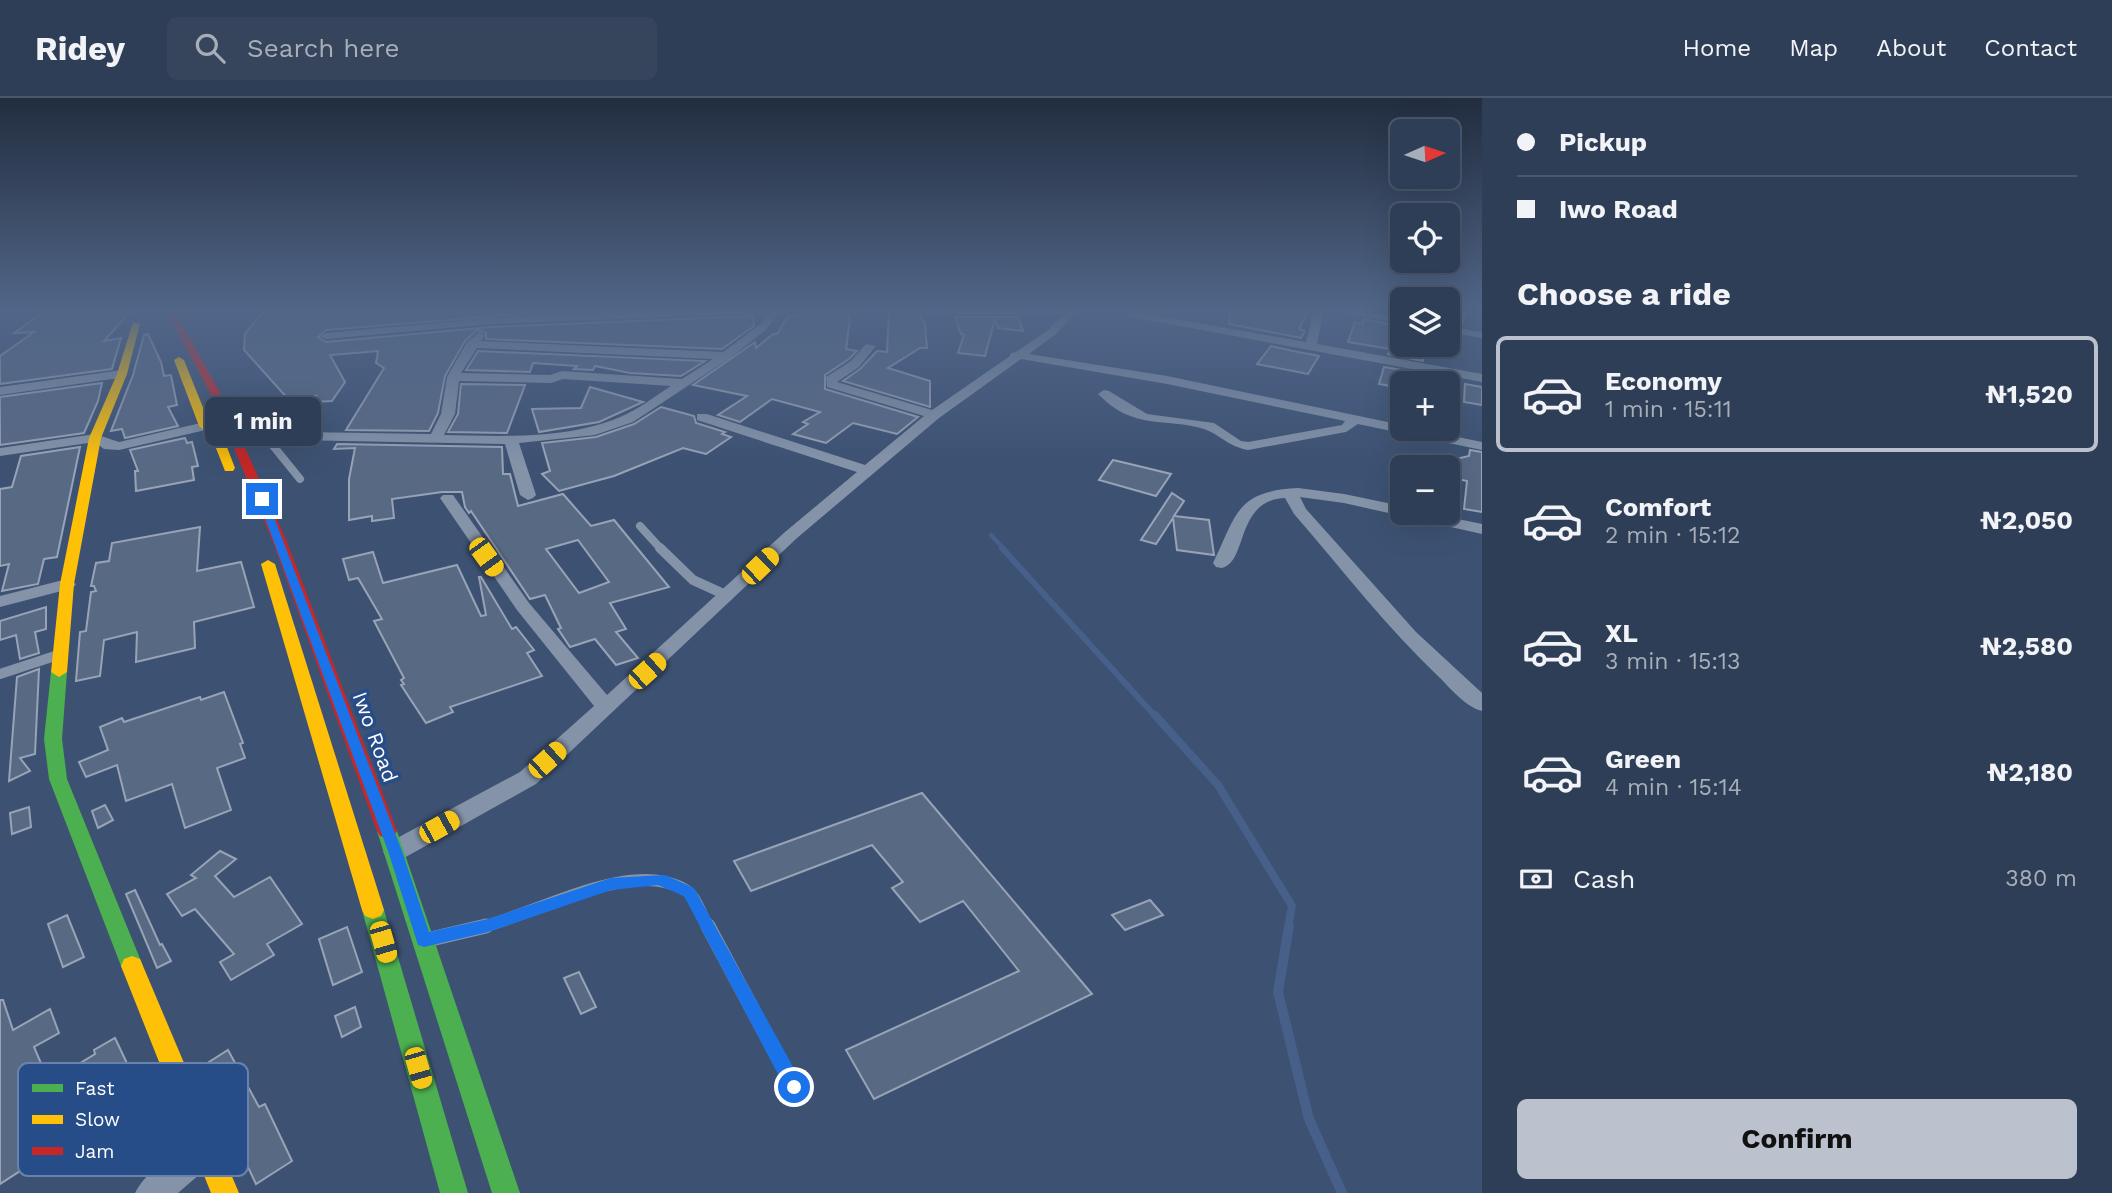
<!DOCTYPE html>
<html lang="en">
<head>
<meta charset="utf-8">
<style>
  :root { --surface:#2e3e56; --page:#36455c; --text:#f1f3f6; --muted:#a7aeb9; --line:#49576c; --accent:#bbc2ce }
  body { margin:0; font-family:"Work Sans",sans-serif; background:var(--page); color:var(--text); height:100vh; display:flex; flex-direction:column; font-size:26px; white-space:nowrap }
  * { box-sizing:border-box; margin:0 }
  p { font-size:23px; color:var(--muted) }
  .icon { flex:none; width:38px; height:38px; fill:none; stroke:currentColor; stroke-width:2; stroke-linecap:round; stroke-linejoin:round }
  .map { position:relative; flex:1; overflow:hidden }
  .panel { display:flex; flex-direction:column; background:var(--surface); width:630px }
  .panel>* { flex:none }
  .hud { display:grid; align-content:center; height:154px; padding:0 35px; background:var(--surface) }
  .needle { width:46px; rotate:87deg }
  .buttons { position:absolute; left:1390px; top:21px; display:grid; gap:14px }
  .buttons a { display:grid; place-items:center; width:70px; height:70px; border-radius:10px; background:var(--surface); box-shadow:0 7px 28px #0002,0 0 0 2px var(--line); font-size:35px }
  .end { position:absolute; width:32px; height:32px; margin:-16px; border:9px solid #1a73e8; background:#fff; box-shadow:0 0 0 4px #fff }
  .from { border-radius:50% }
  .bubble { position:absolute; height:49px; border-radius:10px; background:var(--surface); box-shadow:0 7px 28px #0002,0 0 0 2px var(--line); font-size:23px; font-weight:700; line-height:49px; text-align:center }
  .car { position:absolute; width:21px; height:42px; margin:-21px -10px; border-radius:9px; box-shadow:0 0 5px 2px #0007; background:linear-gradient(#f5c518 24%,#345 0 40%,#f5c518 0 76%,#345 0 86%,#f5c518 0) }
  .hud b { display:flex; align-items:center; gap:24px; height:66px; font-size:26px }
  .hud b+b { border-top:2px solid var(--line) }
  .hud i { width:18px; height:18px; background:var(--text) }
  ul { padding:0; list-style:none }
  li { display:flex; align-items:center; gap:21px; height:116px; margin:0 14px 10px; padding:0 21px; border:4px solid transparent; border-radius:10px }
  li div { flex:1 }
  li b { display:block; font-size:26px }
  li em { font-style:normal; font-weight:700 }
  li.current { border-color:var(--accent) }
  li>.icon { width:63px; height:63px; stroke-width:1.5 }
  h2 { padding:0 35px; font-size:32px; line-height:84px }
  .pay { display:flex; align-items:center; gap:18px; height:77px; padding:0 35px; font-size:26px }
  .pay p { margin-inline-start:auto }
  .action { display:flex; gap:14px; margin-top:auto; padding:14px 35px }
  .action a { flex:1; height:80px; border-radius:10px; background:var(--accent); color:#111; font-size:28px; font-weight:700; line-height:80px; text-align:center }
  header { display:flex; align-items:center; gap:42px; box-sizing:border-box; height:98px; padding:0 35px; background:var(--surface); border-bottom:2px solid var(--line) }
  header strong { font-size:33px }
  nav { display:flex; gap:38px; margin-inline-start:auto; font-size:24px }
  .search { width:490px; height:63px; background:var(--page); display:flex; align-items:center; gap:18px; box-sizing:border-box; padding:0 24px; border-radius:10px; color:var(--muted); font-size:26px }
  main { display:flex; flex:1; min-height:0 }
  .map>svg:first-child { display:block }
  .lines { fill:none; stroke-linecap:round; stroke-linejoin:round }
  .stream-far3 { stroke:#46608a; stroke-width:4.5 }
  .stream-far2 { stroke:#46608a; stroke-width:6 }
  .stream-far1 { stroke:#46608a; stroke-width:8 }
  .stream { stroke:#46608a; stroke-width:10 }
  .building { fill:#586984; stroke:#98a3b6; stroke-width:2; fill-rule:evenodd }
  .lane-far4 { stroke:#8493a8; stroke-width:6 }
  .lane-far3 { stroke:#8493a8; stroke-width:8 }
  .lane-far2 { stroke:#8493a8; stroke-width:10 }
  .lane-far1 { stroke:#8493a8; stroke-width:12 }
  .lane { stroke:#8493a8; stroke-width:15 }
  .street { fill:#8493a8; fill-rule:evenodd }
  .fast { fill:#4caf50; fill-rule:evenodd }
  .slow { fill:#ffc107; fill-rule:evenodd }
  .jam { fill:#c62828; fill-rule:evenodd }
  .route { fill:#1a73e8 }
  .labels { text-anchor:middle; stroke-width:7; stroke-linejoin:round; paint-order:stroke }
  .street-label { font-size:21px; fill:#fff; stroke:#274d89 }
  .key { fill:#274d89; stroke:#6882ac; stroke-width:2 }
  .key-label { font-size:19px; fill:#fff }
</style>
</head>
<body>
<header>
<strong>Ridey</strong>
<div class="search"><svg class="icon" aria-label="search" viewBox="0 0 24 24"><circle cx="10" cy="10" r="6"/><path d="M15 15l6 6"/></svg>Search here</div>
<nav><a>Home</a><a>Map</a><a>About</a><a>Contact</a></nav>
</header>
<main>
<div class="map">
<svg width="1482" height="1095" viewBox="0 0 1482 1095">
  <rect width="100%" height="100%" fill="#3d5273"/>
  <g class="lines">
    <polyline class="stream-far3" points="991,437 1004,451"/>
    <polyline class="stream-far2" points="1002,450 1156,619"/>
    <polyline class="stream-far1" points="1155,617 1218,687 1292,808 1288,830"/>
    <polyline class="stream" points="1289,828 1278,894 1309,1021 1342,1095"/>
  </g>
  <g class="building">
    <polygon points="47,211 133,211 104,243 121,240 112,271 0,286 0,258 34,234 14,235"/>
    <polygon points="265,211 329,211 391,216 395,211 409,211 502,216 505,211 524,211 522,216 326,232 318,239 326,244 491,229 753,218 754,228 722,251 486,241 486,235 477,232 465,243 445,278 438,315 429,333 346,332 384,270 376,265 378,253 330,257 345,284 332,303 313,304 316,298 289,302 244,252 245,236"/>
    <polygon points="798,211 847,211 850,220 846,251 857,253 849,261 825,277 825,291 918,319 897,336 853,325 826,345 793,336 808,326 803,324 820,314 772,301 740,324 718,317 747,298 693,287 755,244 756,250 773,236 777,236 788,218 799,217"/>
    <polygon points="889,211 917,211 925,227 927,250 920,250 888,270 930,283 930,309 843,283 860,271 877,253 887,254"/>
    <polygon points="1230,211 1309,211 1299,231 1305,233 1301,240 1229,226"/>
    <polygon points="1447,211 1467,211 1461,228 1447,225"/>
    <polygon points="955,219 1018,219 1023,233 998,230 995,221 985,258 958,255 964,237 961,236"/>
    <polygon points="1364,221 1402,229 1402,247 1425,247 1423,263 1388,256 1390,251 1348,244 1355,224 1362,226"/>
    <polygon points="148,236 161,264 164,278 171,277 177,307 168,309 178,328 125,340 122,331 111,333 133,277 144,237"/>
    <polygon points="1271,248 1293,253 1319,258 1308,276 1257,266"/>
    <polygon points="478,253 705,263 681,278 630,275 595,268 593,272 574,271 577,268 533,265 530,274 466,272"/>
    <polygon points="1384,269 1421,275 1420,285 1402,285 1402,290 1379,286"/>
    <polygon points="102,285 98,303 84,335 0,347 0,299"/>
    <polygon points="461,286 525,287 507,335 448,334 458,316"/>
    <polygon points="1465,286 1482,289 1482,307 1464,304"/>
    <polygon points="590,289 643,304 599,324 539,334 532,311 581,310"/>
    <polygon points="661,309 694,318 696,325 725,334 722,336 731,339 706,356 683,350 614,378 559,393 542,376 550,373 542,345 596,339 634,326"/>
    <polygon points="185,340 187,345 192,344 198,368 192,369 194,382 136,393 135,373 138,373 130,352"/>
    <path d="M337 346 502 349 503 376H510L518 408 563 396 591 428 614 422 669 489 610 505 626 531 616 534 638 560 616 567 595 541 570 549 558 531 561 530 545 497 530 501 471 413 469 415 465 409 462 394H442L392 401 394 420 372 423V418L349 422V381L355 350 334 351ZM578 442 609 484 579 495 546 451Z"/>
    <polygon points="80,349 57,459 44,461 38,486 2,493 9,466 0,468 0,391 12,389 21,358"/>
    <polygon points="1470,352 1482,354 1482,414 1464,411 1467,383 1447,379 1447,363 1469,358"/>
    <polygon points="1113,362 1130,366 1171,376 1156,398 1099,382"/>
    <polygon points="1172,395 1184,403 1174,418 1209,422 1214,457 1177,452 1173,420 1156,446 1141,442"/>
    <polygon points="200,429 197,473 241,464 254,509 194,524 195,550 136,564 137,534 104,542 100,578 76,583 80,534 86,533 91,494 96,493 94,488 91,488 96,465 109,463 112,445"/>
    <polygon points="373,454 383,485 457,467 481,518 486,517 479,479 481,479 512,531 516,529 534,552 527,555 542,578 450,609 453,614 426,625 401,587 404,586 401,582 404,580 374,523 382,521 358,480 349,482 343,461"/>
    <polygon points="46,509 46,531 35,534 39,555 20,561 16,537 0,542 0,523"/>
    <polygon points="39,571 35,656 20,660 30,673 9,683 17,579"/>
    <polygon points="224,594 243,645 240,646 245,660 217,670 231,712 185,730 172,686 126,703 117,667 86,679 79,664 108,652 100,629 122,620 124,624 200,599 201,602"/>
    <polygon points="922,695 1092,896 874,1001 846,952 1019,873 963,803 920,824 892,790 903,784 872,747 751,793 734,763"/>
    <polygon points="105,707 113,722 98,730 92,713"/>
    <polygon points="29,709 31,729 12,736 10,715"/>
    <polygon points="220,753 236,761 215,778 234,799 270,779 302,826 267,846 274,857 231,882 220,864 234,856 195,811 182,818 167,796 196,780 191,777"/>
    <polygon points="135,792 160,847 162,846 171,863 157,870 126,796"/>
    <polygon points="1150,802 1163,817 1125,832 1112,817"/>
    <polygon points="67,817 84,859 63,869 48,826"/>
    <polygon points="347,829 362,874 333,887 319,841"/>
    <polygon points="579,874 596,909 581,916 564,880"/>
    <polygon points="0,902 3,902 13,932 50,911 59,935 34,949 49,984 95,956 94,952 115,940 132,976 101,996 110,1015 0,1086"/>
    <polygon points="355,909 361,929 342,939 335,918"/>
    <polygon points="228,952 259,1009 265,1006 292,1063 256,1086 201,969"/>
  </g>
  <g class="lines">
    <polyline class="lane-far4" points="260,318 305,314"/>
    <g class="lane-far3">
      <polyline points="228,321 279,316"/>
      <polyline points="266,339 300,381"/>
      <polyline points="640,428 661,451"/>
    </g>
    <g class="lane-far2">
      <polyline points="660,450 693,482 728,498"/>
      <polyline points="0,576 58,557"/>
    </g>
    <path class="lane-far1" d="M478 830C535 817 633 758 687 793 696 799 703 820 708 830"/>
    <g class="lane">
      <polyline points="708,828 794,989"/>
      <polyline points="431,841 486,828"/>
    </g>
    <g class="street">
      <path d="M693 211H782L766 232 730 260 633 324 595 337 519 345 536 397 533 400 528 402 520 397 505 346 236 341 229 337 236 333 431 336 441 316 447 279 467 244 479 234 485 237 481 243 723 254 758 228 769 215 491 226 326 241 320 238 326 235 491 220ZM477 250 713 261 682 281 562 273 550 277 461 275ZM563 281 671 288C655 298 638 312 620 319 566 342 502 338 444 337L455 316 459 283 551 285Z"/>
      <path d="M929 211H1079L1056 236 1029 256 1167 278 1402 327V331H1419L1482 344V352L1358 326 1346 334 1248 352C1227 348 1221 337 1204 331 1164 319 1134 333 1098 296L1104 292 1109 293 1147 316 1214 325 1241 343 1248 344 1342 327 1345 323 1167 286 1021 261 939 320 797 440 536 686 404 760 395 762 386 760 383 753 386 746 520 674 594 608 517 512 440 400 443 397H453L529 505 607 597 785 434 857 374 697 322V316H707L865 367 924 318 827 289 826 279 851 263 866 246 876 248 859 269 837 284 932 312 1010 258 1011 255 1016 254 1048 232 1063 216H933L929 215Z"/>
      <polygon points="1314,211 1324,211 1317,246 1482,276 1482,284 1131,219 1126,216 1131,213 1306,244"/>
      <polygon points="1327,211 1353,211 1402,220 1402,226"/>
      <polygon points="1447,228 1482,234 1482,240 1447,234"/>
      <polygon points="122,272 126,273 126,279 0,297 0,289"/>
      <polygon points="205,324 212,328 210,331 119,352 104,351 95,344 0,358 0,350 95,336 119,344"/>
      <path d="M1298 390 1344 396 1402 408V415H1429L1482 426V436L1344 405 1300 399 1306 411 1416 534 1482 595V613C1466 609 1452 592 1440 580 1387 530 1342 471 1294 416L1285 400C1235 402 1248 464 1222 470L1216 469 1213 465C1237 416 1236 393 1298 390Z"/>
      <polygon points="67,481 76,486 73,490 0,509 0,498"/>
      <path d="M205 1035 216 1040 221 1051 216 1062 178 1095H135C144 1075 184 1044 205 1035Z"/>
    </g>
    <g class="fast">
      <polygon points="59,569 67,574 62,641 67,681 143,868 140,875 132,878 124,875 121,868 49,681 44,641 51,574"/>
      <polygon points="387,726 394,728 397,733 520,1095 492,1095 377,733 380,728"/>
      <polygon points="373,803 381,806 384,812 468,1095 440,1095 362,812 365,806"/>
    </g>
    <g class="slow">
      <polygon points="133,224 140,226 127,276 101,340 74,486 67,574 59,579 51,574 60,486 89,340 117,276"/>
      <polygon points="179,259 184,262 210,327 223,339 235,370 233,373 225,373 212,340 199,328 174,262"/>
      <polygon points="268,462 275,466 384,812 381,818 373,821 365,818 362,812 261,466"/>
      <polygon points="132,858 140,861 143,868 239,1095 211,1095 121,868 124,861"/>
    </g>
    <polygon class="jam" points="165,211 174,211 223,300 287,444 397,733 394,738 387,740 380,738 377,733 273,444 213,300"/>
  </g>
  <linearGradient id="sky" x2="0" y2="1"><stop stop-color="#222d3f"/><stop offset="0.58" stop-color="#516688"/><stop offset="1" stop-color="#516688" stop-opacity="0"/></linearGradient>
  <rect width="1482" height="365" fill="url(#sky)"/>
  <polygon class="route" points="262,398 267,401 402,753 429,834 488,821 611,780 665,777 694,790 801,983 804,989 801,995 794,998 788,995 684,798 658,787 611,792 488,834 424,849 418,847 388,753 258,401"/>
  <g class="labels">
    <g class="street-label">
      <text transform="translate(375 639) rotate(70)" y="7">Iwo Road</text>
    </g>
  </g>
  <rect x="18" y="965" width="230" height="113" rx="10" class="key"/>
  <rect x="32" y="986" width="31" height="8" fill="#4caf50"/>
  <rect x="32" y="1017" width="31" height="9" fill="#ffc107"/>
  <rect x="32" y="1049" width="31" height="8" fill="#c62828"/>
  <g class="key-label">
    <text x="75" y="997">Fast</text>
    <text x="75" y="1028">Slow</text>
    <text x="75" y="1060">Jam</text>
  </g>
</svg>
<div class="buttons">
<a><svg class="needle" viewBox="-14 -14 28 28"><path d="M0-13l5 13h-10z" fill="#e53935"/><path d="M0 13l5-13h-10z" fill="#a7aeb9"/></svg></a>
<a><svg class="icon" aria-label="locate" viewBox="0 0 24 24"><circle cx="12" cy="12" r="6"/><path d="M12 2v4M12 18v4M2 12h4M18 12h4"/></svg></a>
<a><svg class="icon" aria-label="layers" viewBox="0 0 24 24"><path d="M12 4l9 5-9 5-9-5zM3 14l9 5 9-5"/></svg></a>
<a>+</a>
<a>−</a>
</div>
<i class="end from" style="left:794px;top:989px"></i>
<i class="end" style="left:262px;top:401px"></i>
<div class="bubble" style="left:205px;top:299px;width:116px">1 min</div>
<i class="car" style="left:486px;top:459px;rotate:144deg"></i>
<i class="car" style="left:760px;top:468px;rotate:46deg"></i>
<i class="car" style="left:647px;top:573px;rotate:48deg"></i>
<i class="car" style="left:547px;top:662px;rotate:48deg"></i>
<i class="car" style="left:439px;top:729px;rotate:61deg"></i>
<i class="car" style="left:383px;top:844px;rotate:164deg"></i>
<i class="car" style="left:418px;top:970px;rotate:164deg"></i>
</div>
<section class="panel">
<div class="hud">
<b><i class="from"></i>Pickup</b>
<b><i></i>Iwo Road</b>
</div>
<h2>Choose a ride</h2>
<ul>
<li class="current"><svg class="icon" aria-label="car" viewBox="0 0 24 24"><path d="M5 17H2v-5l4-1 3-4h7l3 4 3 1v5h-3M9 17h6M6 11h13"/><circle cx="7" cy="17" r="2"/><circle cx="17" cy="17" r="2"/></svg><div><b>Economy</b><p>1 min · 15:11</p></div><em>₦1,520</em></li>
<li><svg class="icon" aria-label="car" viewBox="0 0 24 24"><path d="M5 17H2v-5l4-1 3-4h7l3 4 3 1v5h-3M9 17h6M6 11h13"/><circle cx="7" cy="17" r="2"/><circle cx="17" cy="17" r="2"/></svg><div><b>Comfort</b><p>2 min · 15:12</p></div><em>₦2,050</em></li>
<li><svg class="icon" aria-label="car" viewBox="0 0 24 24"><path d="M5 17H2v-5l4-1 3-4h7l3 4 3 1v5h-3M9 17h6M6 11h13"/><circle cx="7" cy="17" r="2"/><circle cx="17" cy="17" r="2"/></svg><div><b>XL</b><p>3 min · 15:13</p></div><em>₦2,580</em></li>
<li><svg class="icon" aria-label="car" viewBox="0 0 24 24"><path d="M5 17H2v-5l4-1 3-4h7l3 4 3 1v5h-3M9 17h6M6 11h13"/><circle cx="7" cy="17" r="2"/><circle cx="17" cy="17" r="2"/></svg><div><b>Green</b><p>4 min · 15:14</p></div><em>₦2,180</em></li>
</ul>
<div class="pay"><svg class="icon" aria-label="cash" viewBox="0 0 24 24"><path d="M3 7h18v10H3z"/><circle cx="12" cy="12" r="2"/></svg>Cash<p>380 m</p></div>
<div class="action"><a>Confirm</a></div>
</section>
</main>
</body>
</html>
